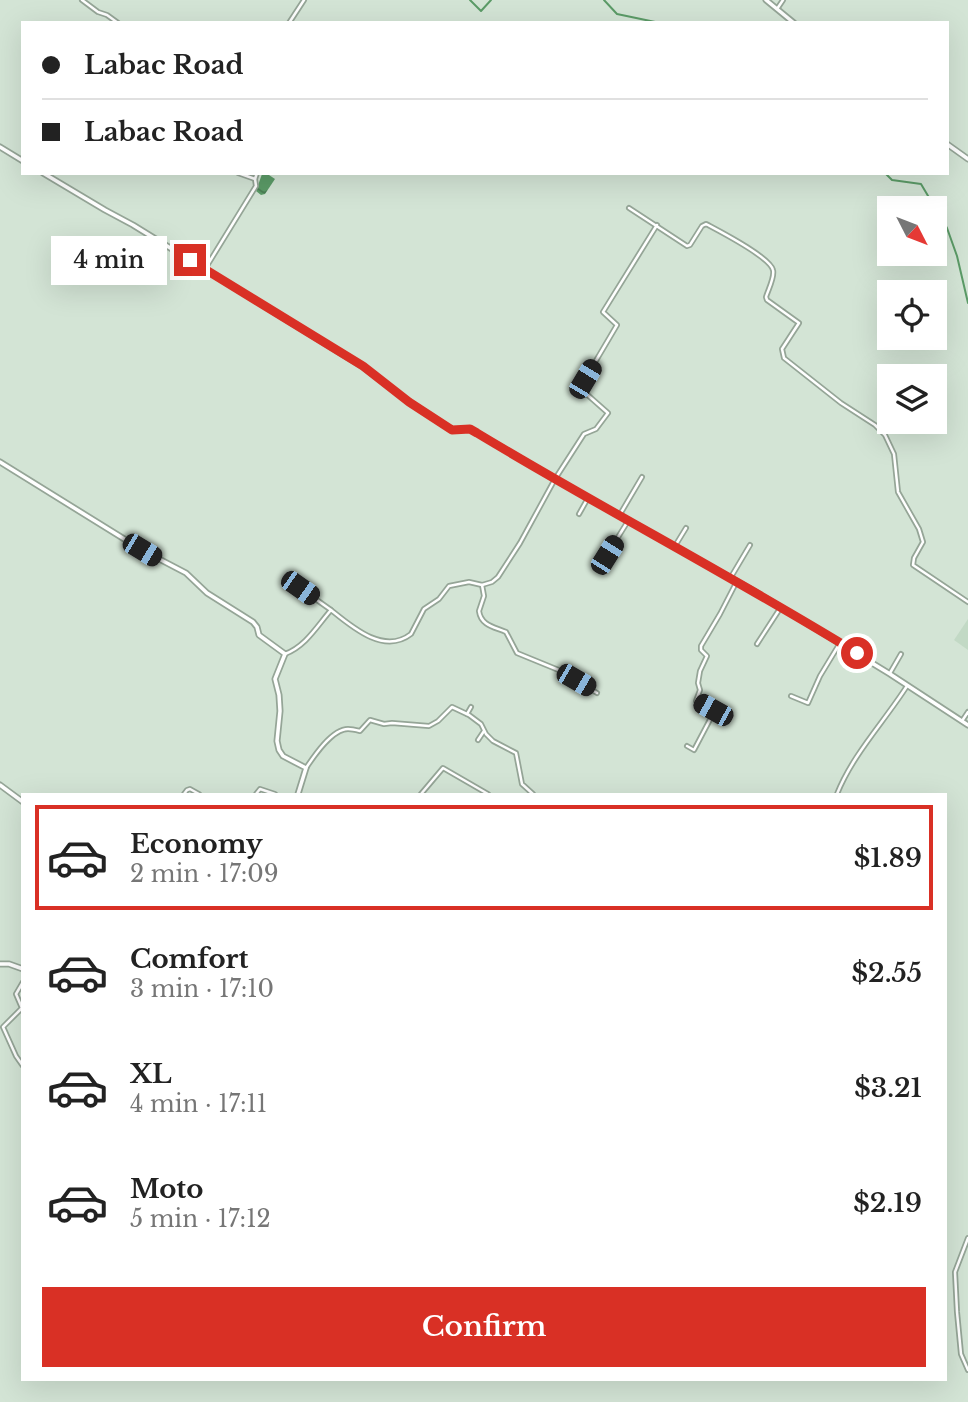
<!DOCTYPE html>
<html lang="en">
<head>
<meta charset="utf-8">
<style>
  :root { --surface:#fff; --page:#f2f2f2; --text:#222; --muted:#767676; --line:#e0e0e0; --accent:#d93025 }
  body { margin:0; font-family:"Libre Baskerville",serif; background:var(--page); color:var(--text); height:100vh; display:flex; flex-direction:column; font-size:26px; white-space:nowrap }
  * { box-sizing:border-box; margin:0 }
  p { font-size:23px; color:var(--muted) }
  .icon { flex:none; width:38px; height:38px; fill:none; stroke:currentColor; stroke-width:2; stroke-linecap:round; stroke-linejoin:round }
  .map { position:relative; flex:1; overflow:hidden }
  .panel { position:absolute; left:21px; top:793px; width:926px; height:588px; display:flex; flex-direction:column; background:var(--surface); border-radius:0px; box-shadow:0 7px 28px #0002 }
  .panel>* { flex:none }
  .guide { position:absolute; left:21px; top:21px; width:928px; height:154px; border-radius:0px; box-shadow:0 7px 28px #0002; display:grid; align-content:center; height:154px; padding:0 21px; background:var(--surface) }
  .needle { width:46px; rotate:132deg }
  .tools { position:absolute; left:877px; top:196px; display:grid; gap:14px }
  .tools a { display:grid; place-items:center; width:70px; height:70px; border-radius:0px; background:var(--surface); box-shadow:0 7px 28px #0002; font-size:35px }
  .end { position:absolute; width:32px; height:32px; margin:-16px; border:9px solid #d93025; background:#fff; box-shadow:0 0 0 4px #fff }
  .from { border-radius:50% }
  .bubble { position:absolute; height:49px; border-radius:0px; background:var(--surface); box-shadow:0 7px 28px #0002; font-size:23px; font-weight:600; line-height:49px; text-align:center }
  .car { position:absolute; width:21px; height:42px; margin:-21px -10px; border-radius:9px; box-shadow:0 0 5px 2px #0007; background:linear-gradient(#222 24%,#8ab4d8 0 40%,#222 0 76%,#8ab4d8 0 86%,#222 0) }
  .guide b { display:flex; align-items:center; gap:24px; height:66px; font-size:26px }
  .guide b+b { border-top:2px solid var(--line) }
  .guide i { width:18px; height:18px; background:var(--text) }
  ul { padding:12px 0 0; list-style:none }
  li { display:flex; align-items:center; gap:21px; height:105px; margin:0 14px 10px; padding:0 7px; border:4px solid transparent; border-radius:0px }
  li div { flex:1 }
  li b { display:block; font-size:26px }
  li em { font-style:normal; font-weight:600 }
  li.on { border-color:var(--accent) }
  li>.icon { width:63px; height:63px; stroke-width:1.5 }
  .primary-button { display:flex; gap:14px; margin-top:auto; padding:14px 21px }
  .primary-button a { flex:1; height:80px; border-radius:0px; background:var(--accent); color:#fff; font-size:28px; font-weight:600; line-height:80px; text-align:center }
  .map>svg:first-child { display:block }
  .built { fill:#c2d9c5 }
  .water { fill:url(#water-ripples) }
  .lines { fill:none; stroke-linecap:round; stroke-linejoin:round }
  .stream { stroke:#5b9b67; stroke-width:2 }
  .minor-casing { stroke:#95a597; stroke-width:6 }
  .tertiary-casing { stroke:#95a597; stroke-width:7 }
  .secondary-casing { stroke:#95a597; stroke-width:7 }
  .minor { stroke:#fff; stroke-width:2.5 }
  .tertiary { stroke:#fff; stroke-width:3.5 }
  .secondary { stroke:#fff; stroke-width:3.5 }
  .route { stroke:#d93025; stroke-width:9 }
</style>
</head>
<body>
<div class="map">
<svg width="968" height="1402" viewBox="0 0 968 1402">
  <defs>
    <pattern id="water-ripples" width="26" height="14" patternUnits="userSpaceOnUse" patternTransform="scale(1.75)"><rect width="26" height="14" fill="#5b9b67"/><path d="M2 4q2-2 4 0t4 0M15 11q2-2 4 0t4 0" fill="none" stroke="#4a7e54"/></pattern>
  </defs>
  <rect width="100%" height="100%" fill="#d3e4d5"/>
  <polygon class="built" points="968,619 968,650 954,640"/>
  <polygon class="water" points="266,173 275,179 265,194 261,195 256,191 262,174"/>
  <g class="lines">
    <g class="stream">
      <polyline points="470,0 481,11 491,0"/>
      <polyline points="604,0 617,14 660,23"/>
      <polyline points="885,173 892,180 921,184 947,228 957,256 968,303"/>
    </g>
    <defs>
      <g id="minor">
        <polyline points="82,0 98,12 107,15 118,23"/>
        <polyline points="777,9 783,0"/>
        <polyline points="289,23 304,0"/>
        <polyline points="238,173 255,179"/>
        <path d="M629 208 687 246 690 245 702 226 706 224C719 231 770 257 773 270 775 277 768 290 766 297L767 300 799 323 782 349 784 358 841 403 875 425 885 435 894 454 898 492 919 529 923 542 914 558 913 565 968 602"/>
        <polyline points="205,269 256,186 255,179 257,173"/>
        <polyline points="579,514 588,498"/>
        <polyline points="619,516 642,477"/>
        <polyline points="675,546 686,528"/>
        <polyline points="607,555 628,521"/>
        <polyline points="731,577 750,545"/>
        <path d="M482 585 484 596 479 611C481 626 495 627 506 632L517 653 561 671 597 693"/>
        <polyline points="300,588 331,610"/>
        <polyline points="757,644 781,607"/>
        <path d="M285 654C306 646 317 626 331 610 352 627 384 655 411 634L424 609 439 599 449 586 469 582 482 585 492 582 498 577 520 543 555 479 584 434 596 429 608 413 582 390 581 386 617 325 603 312 657 225"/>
        <polyline points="890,673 901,654"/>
        <polyline points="791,696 808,703 820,676 840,643"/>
        <polyline points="467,714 471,707"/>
        <polyline points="962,721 968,712"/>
        <polyline points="478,740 484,731"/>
        <polyline points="687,746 694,750 714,712 713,710 696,701 700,690 698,683 700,671 707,656 701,650 701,646 720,614 737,581"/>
        <path d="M306 768C314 756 332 729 348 729 352 729 356 730 360 731L370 720 384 724 392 723 429 726 438 721 452 707 469 715 481 724 486 734 493 741 516 753 522 784 533 794"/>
        <polyline points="184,794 187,790 190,789 199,794"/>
        <polyline points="256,794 260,789 275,794"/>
        <polyline points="421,794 443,768 488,794"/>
        <path d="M837 794C853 754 884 722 907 686"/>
        <polyline points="23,982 16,994 22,1008 3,1027 16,1056 23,1066"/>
        <polyline points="968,1238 955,1272 957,1312 961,1354 968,1370"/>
      </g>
      <g id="tertiary">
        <polyline points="0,147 23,161"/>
        <polyline points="43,173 105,210 133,225 363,367 409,402 452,430 470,429 474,431 555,479 754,591 890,674 968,725"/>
        <polyline points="0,462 142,550 186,573 207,593 253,622 257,627 259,635 285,654 275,679 279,695 280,711 277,741 279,750 283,756 306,768 298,794"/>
        <polyline points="0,785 23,802"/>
        <polyline points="0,964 9,964 23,969"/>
      </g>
      <g id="secondary">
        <polyline points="766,0 794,23"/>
        <polyline points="947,144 968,159"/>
      </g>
    </defs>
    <use href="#minor" class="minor-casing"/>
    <use href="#tertiary" class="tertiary-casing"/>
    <use href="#secondary" class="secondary-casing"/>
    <use href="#minor" class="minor"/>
    <use href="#tertiary" class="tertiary"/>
    <use href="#secondary" class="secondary"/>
  </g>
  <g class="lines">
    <path class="route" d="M190 260 363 366 409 402 452 430 470 429 477 433C603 509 732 576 857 653"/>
  </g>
</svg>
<div class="tools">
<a><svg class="needle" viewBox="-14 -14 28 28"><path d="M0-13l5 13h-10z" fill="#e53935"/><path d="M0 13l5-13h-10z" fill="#767676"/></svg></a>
<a><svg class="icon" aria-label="locate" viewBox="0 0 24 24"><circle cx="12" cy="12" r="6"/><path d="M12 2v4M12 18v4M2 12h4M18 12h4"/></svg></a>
<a><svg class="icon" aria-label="layers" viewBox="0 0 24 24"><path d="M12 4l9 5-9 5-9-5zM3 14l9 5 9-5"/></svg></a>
</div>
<i class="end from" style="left:857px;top:653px"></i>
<i class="end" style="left:190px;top:260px"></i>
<div class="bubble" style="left:51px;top:236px;width:116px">4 min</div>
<i class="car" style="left:585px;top:379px;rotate:31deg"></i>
<i class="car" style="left:142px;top:550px;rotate:121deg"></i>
<i class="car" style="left:607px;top:555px;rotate:32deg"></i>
<i class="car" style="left:300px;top:588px;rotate:125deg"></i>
<i class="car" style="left:576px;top:680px;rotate:120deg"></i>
<i class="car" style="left:713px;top:710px;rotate:299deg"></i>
<div class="guide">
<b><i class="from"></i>Labac Road</b>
<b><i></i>Labac Road</b>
</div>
<section class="panel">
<ul>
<li class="on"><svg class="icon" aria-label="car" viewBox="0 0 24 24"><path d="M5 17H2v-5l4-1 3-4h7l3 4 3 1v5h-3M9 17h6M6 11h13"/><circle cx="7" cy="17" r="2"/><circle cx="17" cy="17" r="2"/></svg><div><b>Economy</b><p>2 min · 17:09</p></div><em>$1.89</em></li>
<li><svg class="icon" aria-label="car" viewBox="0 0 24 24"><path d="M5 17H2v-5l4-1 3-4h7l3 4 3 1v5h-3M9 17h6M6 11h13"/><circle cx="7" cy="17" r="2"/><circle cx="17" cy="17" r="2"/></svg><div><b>Comfort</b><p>3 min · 17:10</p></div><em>$2.55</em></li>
<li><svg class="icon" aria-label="car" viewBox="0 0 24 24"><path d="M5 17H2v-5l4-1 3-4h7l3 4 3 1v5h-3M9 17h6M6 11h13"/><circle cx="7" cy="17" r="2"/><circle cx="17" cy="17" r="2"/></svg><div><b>XL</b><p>4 min · 17:11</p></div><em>$3.21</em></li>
<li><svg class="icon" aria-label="car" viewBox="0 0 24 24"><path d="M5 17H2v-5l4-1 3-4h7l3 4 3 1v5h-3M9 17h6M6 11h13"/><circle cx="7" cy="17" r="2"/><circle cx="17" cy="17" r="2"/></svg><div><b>Moto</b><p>5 min · 17:12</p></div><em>$2.19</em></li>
</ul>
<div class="primary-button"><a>Confirm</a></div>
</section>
</div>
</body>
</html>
